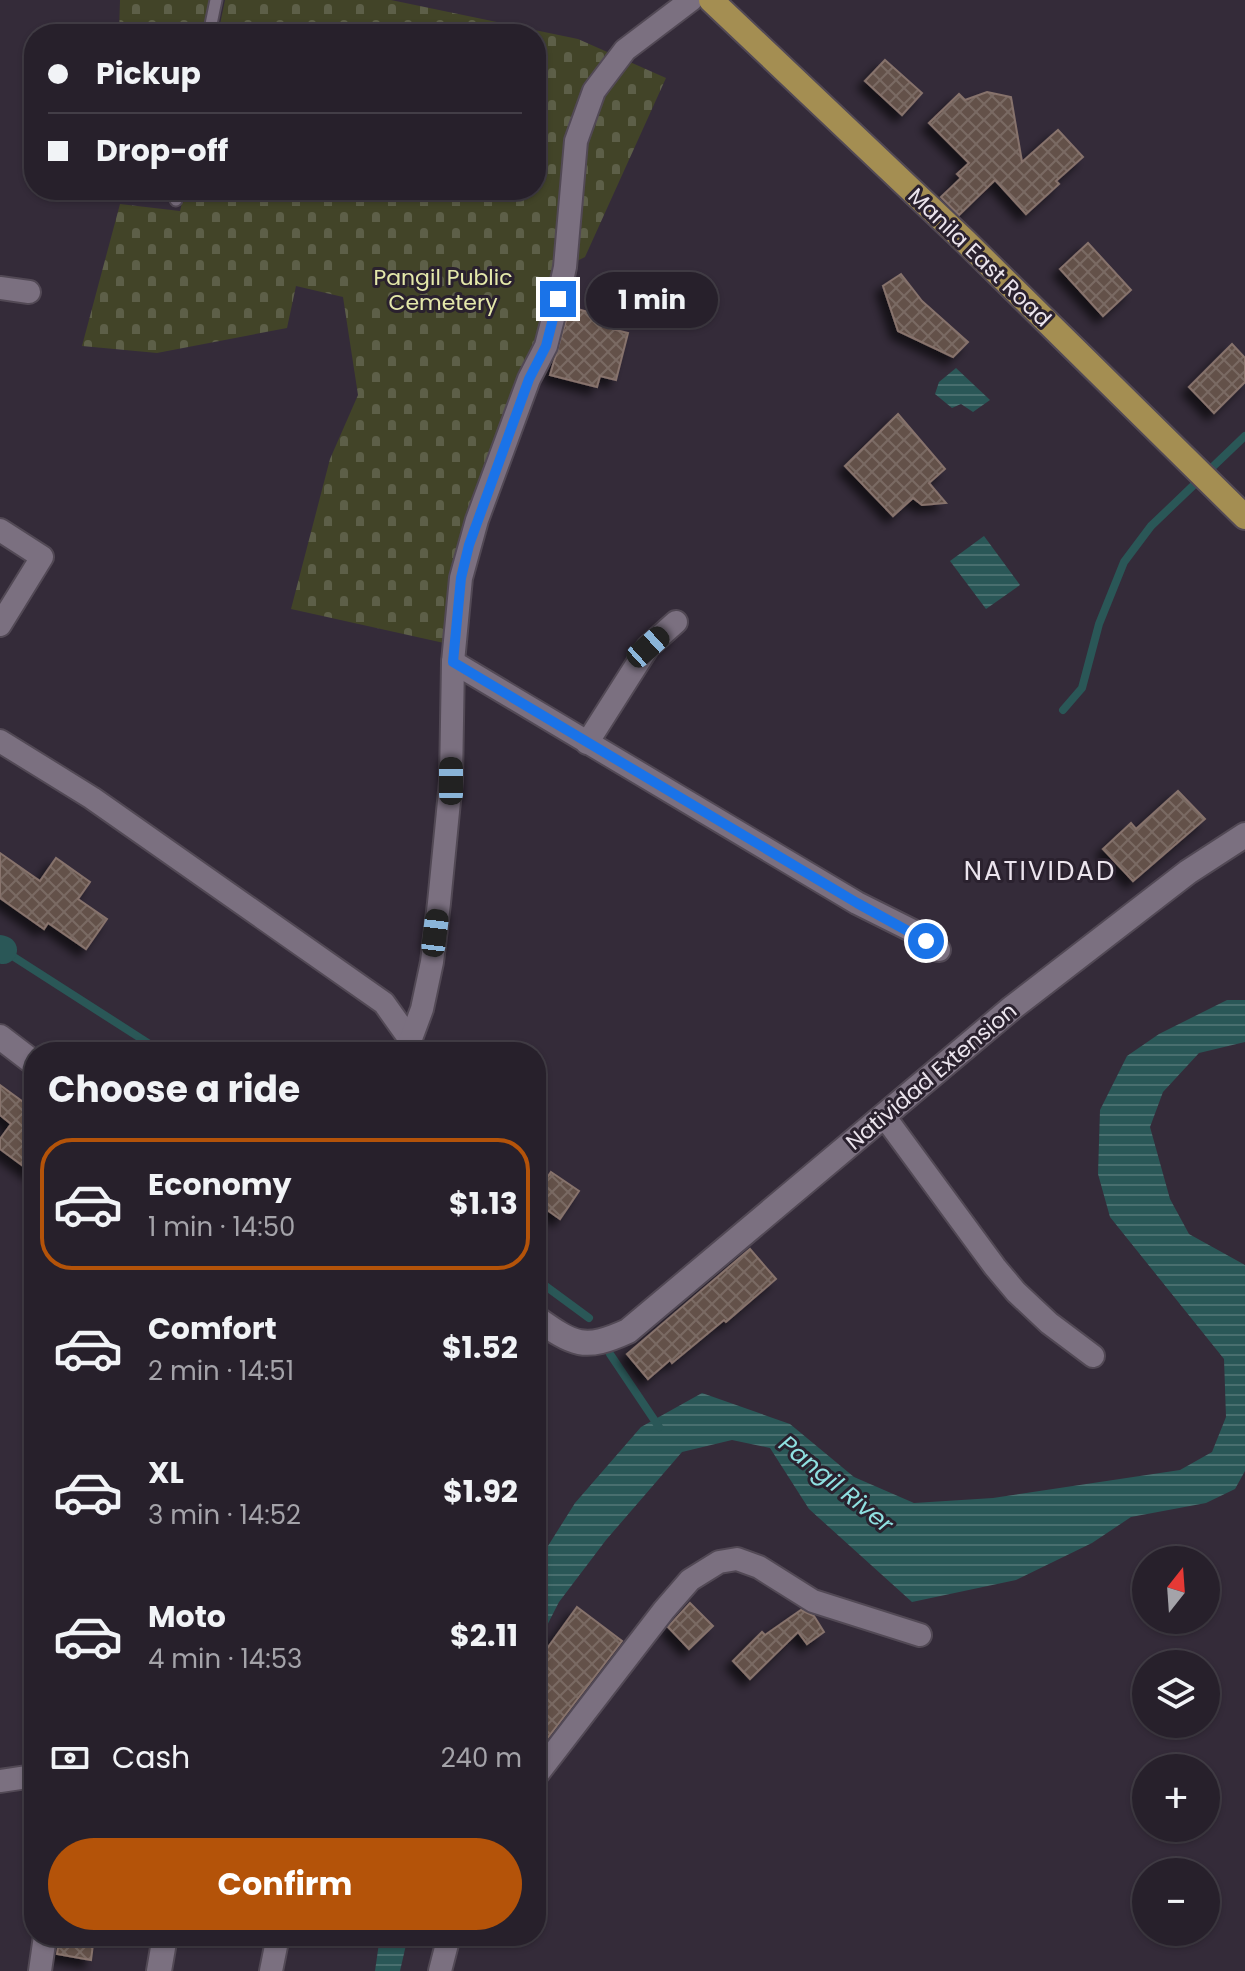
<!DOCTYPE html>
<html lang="en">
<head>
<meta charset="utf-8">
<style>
  :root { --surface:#27202b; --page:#332d37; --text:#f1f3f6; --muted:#a4a3a9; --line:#433e47; --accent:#b45309 }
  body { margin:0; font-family:Poppins,sans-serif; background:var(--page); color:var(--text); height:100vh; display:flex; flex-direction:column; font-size:30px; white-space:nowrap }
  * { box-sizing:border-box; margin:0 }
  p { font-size:26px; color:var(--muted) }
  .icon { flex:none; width:44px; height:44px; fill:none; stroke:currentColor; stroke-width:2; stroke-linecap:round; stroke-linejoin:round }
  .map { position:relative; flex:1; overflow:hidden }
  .sheet { position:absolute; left:24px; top:1042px; width:522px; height:904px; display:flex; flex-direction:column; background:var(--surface); border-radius:32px; box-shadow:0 2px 6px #0004,0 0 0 2px var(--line) }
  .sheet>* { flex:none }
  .guide { position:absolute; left:24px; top:24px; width:522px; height:176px; border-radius:32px; box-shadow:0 2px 6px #0004,0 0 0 2px var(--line); display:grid; align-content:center; height:176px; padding:0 24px; background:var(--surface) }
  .needle { width:52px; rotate:17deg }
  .tools { position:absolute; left:1132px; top:1546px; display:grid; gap:16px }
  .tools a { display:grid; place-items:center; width:88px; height:88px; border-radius:50%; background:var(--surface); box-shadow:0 2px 6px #0004,0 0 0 2px var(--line); font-size:40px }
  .end { position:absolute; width:36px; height:36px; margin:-18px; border:10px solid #1a73e8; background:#fff; box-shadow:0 0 0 4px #fff }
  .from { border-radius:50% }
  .bubble { position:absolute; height:56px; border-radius:28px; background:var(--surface); box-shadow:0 2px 6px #0004,0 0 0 2px var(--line); font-size:26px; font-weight:700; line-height:56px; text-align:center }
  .car { position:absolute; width:24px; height:48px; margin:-24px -12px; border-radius:10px; box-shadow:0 0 6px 2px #0007; background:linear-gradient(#222 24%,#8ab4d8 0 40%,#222 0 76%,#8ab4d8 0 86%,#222 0) }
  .guide b { display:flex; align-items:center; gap:28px; height:76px; font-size:30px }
  .guide b+b { border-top:2px solid var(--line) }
  .guide i { width:20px; height:20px; background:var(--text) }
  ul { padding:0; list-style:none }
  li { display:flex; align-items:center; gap:24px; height:132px; margin:0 16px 12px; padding:0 8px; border:4px solid transparent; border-radius:32px }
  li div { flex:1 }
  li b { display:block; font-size:30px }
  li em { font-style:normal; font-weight:700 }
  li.current { border-color:var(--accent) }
  li>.icon { width:72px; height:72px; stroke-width:1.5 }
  h2 { padding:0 24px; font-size:36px; line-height:96px }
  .pay { display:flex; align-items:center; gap:20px; height:88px; padding:0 24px; font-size:30px }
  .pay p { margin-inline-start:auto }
  .primary-button { display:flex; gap:16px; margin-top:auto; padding:16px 24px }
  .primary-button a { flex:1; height:92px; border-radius:48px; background:var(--accent); color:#fff; font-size:32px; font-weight:700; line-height:92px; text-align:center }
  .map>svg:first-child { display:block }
  .cemetery { fill:url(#cemetery-stones) }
  .water { fill:url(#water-rules) }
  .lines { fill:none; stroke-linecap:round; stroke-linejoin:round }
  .stream { stroke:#2a5757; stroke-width:8 }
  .canal { stroke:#2a5757; stroke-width:28 }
  .building { fill:url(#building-cross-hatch); stroke:#87736c; stroke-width:2; filter:url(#shadow) }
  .lane-casing { stroke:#524955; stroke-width:15 }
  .street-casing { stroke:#524955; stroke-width:26 }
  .secondary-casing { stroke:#524955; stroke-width:28 }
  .primary-casing { stroke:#524955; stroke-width:28 }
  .lane { stroke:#7b7080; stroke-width:11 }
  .street { stroke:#7b7080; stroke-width:22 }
  .secondary { stroke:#7b7080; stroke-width:24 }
  .primary { stroke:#a48e52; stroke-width:24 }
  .route { stroke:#1a73e8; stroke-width:10 }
  .labels { text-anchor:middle; stroke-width:6; stroke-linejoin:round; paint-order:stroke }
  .street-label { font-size:22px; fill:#ebe4ed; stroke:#2a212e }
  .park-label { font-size:22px; fill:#e4e8aa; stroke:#2a212e }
  .water-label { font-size:24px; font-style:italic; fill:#8fe0e1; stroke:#2a212e }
  .quarter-label { font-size:26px; letter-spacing:2px; fill:#ebe4ed; stroke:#2a212e }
</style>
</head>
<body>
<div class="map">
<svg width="1245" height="1971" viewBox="0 0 1245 1971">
  <defs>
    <pattern id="cemetery-stones" width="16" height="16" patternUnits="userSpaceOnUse" patternTransform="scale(2)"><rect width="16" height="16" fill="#424428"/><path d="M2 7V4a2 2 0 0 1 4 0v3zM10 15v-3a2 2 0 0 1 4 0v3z" fill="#5d5f48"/></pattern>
    <pattern id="water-rules" width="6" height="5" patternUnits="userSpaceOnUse" patternTransform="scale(2)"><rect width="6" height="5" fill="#2a5757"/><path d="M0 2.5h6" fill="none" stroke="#496f6f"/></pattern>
    <pattern id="building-cross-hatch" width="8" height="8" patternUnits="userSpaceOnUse" patternTransform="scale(2)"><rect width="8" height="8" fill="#64514a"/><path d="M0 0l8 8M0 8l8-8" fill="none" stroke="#7a6a64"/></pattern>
    <filter id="shadow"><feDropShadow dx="-7" dy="7" stdDeviation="4" flood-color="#0009"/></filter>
  </defs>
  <rect width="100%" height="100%" fill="#342b39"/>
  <g class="cemetery">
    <polygon points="120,0 219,0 210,34 119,34"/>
    <polygon points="225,0 391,0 578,39 666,78 585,257 553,273 533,349 464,524 444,643 291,609 330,459 358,395 343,297 296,286 287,328 157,353 82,346 120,204 180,211 185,190 536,190 536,34 218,34"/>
  </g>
  <g class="water">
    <polygon points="956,368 990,400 973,412 961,404 952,408 935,394 939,382"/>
    <polygon points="984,536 1020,585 986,609 950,561"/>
    <polygon points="1227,1000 1245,1000 1245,1042 1199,1053 1163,1092 1150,1127 1170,1199 1189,1234 1245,1265 1245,1471 1235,1489 1206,1503 1131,1517 1092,1543 1016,1580 912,1602 809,1509 770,1448 732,1440 682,1452 606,1540 559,1602 536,1647 536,1565 575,1503 641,1427 702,1393 790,1424 854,1477 914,1503 993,1498 1180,1470 1212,1452 1226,1417 1224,1359 1110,1217 1098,1174 1100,1110 1127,1056 1159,1034"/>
    <polygon points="380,1936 408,1936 400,1971 375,1971"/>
  </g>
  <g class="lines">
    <g class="stream">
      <polyline points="1063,710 1082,688 1099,624 1124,562 1151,526 1245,436"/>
      <polyline points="3,950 162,1052"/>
      <polyline points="536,1279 589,1318"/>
      <polyline points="610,1354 659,1427"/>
    </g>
    <polyline class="canal" points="0,949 3,950"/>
  </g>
  <g class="building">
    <polygon points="885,60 922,93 902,115 865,81"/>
    <polygon points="987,92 1011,97 1022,162 1058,130 1083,157 1056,181 1059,184 1026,214 995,180 959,215 941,197 961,178 957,174 969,163 929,123 959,94 965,100"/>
    <polygon points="1088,243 1131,290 1103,316 1060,269"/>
    <polygon points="901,274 922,301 968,342 953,357 898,331 883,286"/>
    <polygon points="570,307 610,318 608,328 628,333 616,380 600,376 597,387 550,375"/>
    <polygon points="1232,344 1245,358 1245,382 1214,413 1189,387"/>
    <polygon points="898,414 945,469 929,483 946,503 922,505 913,498 893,516 845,466"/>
    <polygon points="1178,791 1205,819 1133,881 1103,849 1131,823 1136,829"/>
    <polygon points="0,853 40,881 56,858 90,882 78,899 107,919 86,949 48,923 44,929 0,898"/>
    <polygon points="0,1085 26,1104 34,1093 34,1174 0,1149 0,1139 11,1124 0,1115"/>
    <polygon points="551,1172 579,1191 560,1219 536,1202 536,1194"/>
    <polygon points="750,1249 776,1279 726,1322 724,1320 672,1363 670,1360 648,1379 627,1354"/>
    <polygon points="690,1603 713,1626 689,1649 668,1627"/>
    <polygon points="577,1607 622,1641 536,1753 536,1664"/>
    <polygon points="801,1610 814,1616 824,1632 807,1644 798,1632 750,1679 733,1661 762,1632 765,1635"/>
    <polygon points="60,1936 94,1936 91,1960 57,1954"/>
  </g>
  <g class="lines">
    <defs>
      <g id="lane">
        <polyline points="209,34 216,0"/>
        <polyline points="176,200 177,190"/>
      </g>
      <g id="street">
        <polyline points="0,288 29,292"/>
        <polyline points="0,530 42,557 0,625"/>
        <polyline points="453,662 857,903 913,931 939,950"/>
        <polyline points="0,741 92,798 384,1003 411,1041"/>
        <polyline points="587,743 648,647 676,622"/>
        <polyline points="406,1052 422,1009 432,962 439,903 451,781 453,662 461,578 477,520 529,379 546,346 558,299 565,267 576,141 594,91 625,50 691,0"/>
        <polyline points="884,1116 995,1267 1016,1292 1049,1323 1093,1356"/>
        <polyline points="536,1776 664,1610 690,1580 719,1562 737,1559 759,1567 813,1601 920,1635"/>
        <polyline points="0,1781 34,1776"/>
        <polyline points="40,1971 45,1936"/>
        <polyline points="271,1971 278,1936"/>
        <polyline points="440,1971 449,1936"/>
      </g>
      <g id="secondary">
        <polyline points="0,1037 34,1063"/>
        <path d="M536 1318C574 1345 584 1351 628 1331L1012 1008 1188 872 1245 835"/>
        <polyline points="159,1971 165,1936"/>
      </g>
      <polyline id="primary" points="711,0 965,241 1245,517"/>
    </defs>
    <use href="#lane" class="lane-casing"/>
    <use href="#street" class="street-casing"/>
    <use href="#secondary" class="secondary-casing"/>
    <use href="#primary" class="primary-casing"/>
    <use href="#lane" class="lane"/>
    <use href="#street" class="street"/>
    <use href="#secondary" class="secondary"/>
    <use href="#primary" class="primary"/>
  </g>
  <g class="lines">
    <polyline class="route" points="558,299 546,346 529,379 469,545 461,578 453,662 857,903 926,941"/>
  </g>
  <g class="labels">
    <g class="street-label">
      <text transform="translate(980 257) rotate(44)" y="8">Manila East Road</text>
      <text transform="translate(931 1076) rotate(-40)" y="8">Natividad Extension</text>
    </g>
    <g class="park-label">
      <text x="443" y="285">Pangil Public<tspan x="443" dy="25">Cemetery</tspan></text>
    </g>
    <g class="water-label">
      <text transform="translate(836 1484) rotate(39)" y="8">Pangil River</text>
    </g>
    <g class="quarter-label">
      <text x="1040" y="880">NATIVIDAD</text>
    </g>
  </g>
</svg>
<div class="tools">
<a><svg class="needle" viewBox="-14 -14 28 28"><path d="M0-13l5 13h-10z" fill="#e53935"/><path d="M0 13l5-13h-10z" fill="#a4a3a9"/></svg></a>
<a><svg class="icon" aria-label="layers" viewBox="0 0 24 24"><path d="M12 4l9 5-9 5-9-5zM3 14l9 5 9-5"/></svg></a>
<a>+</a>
<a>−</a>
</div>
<i class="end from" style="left:926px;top:941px"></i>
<i class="end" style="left:558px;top:299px"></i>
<div class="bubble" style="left:586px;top:272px;width:132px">1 min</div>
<i class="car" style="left:648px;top:647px;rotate:48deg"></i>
<i class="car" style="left:451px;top:781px;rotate:0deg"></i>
<i class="car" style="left:435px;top:933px;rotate:7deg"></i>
<div class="guide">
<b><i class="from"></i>Pickup</b>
<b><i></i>Drop-off</b>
</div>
<section class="sheet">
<h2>Choose a ride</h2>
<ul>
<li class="current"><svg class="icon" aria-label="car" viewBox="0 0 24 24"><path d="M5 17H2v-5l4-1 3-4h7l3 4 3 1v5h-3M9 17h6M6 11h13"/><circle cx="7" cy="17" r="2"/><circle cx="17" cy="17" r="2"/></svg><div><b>Economy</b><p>1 min · 14:50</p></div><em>$1.13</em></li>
<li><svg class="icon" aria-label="car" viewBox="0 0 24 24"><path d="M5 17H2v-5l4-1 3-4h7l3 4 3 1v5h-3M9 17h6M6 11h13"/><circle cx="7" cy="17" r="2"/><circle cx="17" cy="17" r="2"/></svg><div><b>Comfort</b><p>2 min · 14:51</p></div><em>$1.52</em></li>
<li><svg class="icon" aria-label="car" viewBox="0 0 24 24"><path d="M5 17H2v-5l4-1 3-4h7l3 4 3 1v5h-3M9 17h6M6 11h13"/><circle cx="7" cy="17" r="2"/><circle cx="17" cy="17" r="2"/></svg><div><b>XL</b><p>3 min · 14:52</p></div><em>$1.92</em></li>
<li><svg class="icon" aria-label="car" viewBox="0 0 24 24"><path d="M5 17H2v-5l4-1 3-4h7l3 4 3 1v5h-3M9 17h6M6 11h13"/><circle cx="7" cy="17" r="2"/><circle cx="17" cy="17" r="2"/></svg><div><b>Moto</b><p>4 min · 14:53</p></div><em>$2.11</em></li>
</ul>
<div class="pay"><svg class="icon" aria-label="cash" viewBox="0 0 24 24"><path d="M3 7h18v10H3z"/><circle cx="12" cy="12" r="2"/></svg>Cash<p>240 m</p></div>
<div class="primary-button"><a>Confirm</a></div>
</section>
</div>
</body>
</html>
